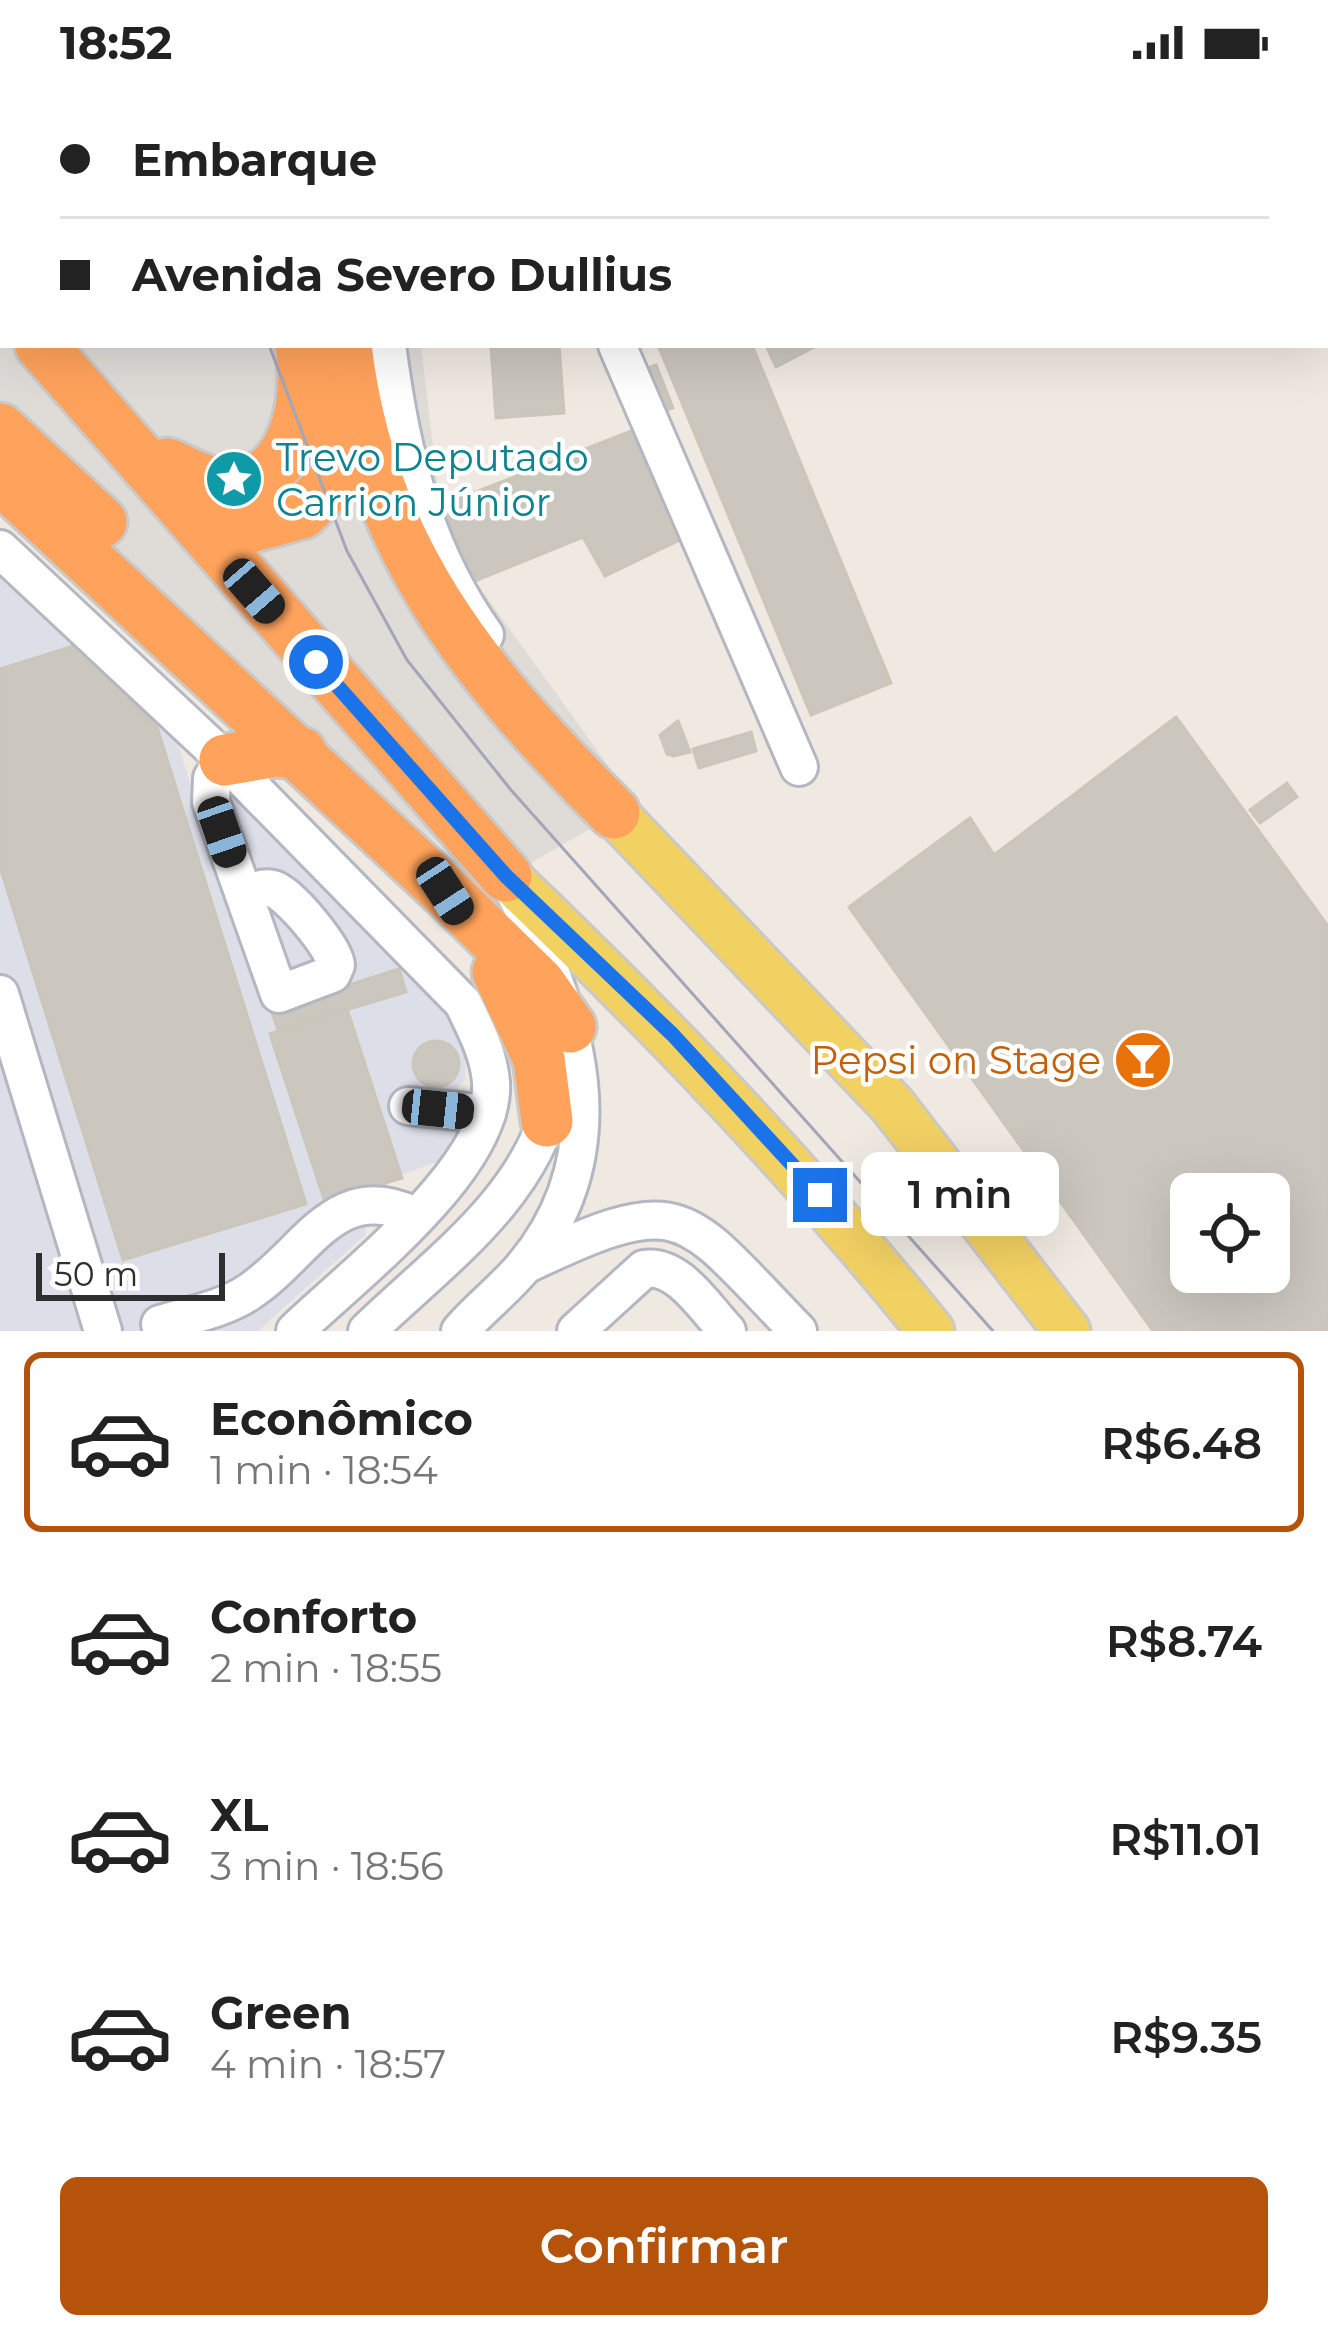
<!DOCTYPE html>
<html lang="pt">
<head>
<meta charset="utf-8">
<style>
  :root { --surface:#fff; --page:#f6f6f6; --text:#222; --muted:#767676; --line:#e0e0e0; --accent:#b45309 }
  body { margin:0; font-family:Montserrat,sans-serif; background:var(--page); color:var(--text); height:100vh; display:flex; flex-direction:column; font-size:45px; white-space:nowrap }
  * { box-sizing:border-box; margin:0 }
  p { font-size:39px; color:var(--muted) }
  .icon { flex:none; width:66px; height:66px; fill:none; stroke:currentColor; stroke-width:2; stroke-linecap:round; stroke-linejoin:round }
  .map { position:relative; height:1247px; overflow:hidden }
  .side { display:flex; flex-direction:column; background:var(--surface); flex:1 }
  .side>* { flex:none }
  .banner { position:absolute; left:0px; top:0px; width:1329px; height:264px; box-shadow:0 12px 48px #0002; display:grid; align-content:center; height:264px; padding:0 60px; background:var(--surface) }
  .buttons { position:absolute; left:1170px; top:1089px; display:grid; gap:24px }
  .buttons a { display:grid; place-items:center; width:120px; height:120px; border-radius:18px; background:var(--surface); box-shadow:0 12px 48px #0002; font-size:60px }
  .scale { position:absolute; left:36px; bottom:30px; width:189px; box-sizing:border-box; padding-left:12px; border:6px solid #2e2e2e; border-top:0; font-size:33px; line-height:42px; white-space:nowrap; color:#2e2e2e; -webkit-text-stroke:9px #fff; paint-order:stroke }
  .end { position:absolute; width:54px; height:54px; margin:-27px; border:15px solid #1a73e8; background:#fff; box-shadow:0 0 0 6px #fff }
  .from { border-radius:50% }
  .bubble { position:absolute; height:84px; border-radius:18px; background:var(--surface); box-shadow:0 12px 48px #0002; font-size:39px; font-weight:600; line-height:84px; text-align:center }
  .car { position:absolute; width:36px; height:72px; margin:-36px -18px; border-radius:15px; box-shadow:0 0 9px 3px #0007; background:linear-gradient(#222 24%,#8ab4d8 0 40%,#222 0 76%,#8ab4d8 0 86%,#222 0) }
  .banner b { display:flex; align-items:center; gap:42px; height:114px; font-size:45px }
  .banner b+b { border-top:3px solid var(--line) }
  .banner i { width:30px; height:30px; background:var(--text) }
  ul { padding:21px 0 0; list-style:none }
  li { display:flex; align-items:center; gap:36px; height:180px; margin:0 24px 18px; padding:0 36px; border:6px solid transparent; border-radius:18px }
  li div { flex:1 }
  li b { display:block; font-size:45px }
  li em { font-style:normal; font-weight:600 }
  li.current { border-color:var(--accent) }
  li>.icon { width:108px; height:108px; stroke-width:1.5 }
  .button { display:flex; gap:24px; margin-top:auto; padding:24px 60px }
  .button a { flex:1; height:138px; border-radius:18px; background:var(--accent); color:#fff; font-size:48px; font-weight:600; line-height:138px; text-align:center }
  .status { display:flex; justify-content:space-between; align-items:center; height:84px; padding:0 60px; background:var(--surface); direction:ltr }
  .status svg { height:33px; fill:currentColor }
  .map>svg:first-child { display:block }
  .airport { fill:#dcdee8 }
  .plaza { fill:#dfdcd8 }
  .building { fill:#cbc7bf; stroke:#cbc5ba; stroke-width:3; fill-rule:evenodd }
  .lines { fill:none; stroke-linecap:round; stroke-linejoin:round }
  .minor-casing { stroke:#b4b7c1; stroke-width:42 }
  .major-casing { stroke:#c9c9c9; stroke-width:51 }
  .highway-casing { stroke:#c9c9c9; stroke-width:57 }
  .minor { stroke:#fff; stroke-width:36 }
  .major { stroke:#f2d163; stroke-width:45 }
  .highway { stroke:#ffa35c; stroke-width:51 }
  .tram { stroke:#a3a6b8; stroke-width:3 }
  .route { stroke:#1a73e8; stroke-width:15 }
  .labels { text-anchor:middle; stroke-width:9; stroke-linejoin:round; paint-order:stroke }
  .culture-label { font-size:39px; fill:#0d838f; stroke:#fff; text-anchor:start }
  .food-label { font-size:39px; fill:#c56008; stroke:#fff; text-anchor:end }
</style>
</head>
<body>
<div class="status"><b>18:52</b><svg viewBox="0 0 49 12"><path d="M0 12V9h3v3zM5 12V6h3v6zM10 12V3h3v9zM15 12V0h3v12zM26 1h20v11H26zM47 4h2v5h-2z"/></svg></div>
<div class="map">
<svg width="1328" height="1247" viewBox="0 0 1328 1247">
  <rect width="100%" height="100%" fill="#efe9e1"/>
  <polygon class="airport" points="0,481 176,653 196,719 229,707 457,940 466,966 465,996 456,1004 469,1014 468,1048 436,1078 331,1117 366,1138 365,1151 258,1247 0,1247"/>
  <polygon class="plaza" points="0,0 389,0 3,3 3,261 421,261 440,422 475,497 630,712 616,730 487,804 0,367"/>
  <g class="building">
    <polygon points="658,0 817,0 819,3 659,3"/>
    <polygon points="886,0 1151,0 1145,3"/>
    <polygon points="491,261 559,261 564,329 496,334"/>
    <polygon points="658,261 752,261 891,599 811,631"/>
    <polygon points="766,261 818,261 776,283"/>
    <polygon points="656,281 673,324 652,332 636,289"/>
    <polygon points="649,340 694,449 605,492 583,453 475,497 440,422"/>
    <polygon points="80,560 157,643 306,1120 123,1176 0,783 0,585"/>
    <path d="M1176 633 1328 842V1247H1153L849 823 970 734 994 771ZM1191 1110H1269V1188H1191Z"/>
    <polygon points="678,637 690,668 674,672 667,670 660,651"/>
    <polygon points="751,648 756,667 699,684 693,665"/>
    <polygon points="1287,699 1297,713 1260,739 1250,726"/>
    <polygon points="399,885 406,908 278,946 271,926"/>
    <polygon points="347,925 402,1094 325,1118 270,950"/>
    <circle cx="436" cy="980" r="23"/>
  </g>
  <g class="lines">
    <defs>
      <g id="minor">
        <polyline points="353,0 353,3"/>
        <polyline points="521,0 522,3"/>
        <polyline points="847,0 849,3"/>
        <path d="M387 261C401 366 422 462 485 551"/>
        <polyline points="617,261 799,683"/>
        <path d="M0 465 225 676 463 919C475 944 489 970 491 998 497 1082 353 1191 295 1247"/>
        <path d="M225 676 212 694 211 718 279 910 332 890 336 881C335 865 290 810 273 805 264 802 253 808 244 810"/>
        <polyline points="0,910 103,1247"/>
        <polyline points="408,1022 487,1030"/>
        <path d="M525 1181C686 1104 681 1127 798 1247"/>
        <path d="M160 1240C190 1231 224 1225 249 1208 307 1170 335 1093 415 1132"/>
        <path d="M367 1247C438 1178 529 1116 553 1015"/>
        <path d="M460 1247C480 1224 505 1205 524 1182 621 1065 576 931 516 811"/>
        <path d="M576 1247 644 1185C678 1179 705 1224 727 1247"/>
      </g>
      <g id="major">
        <polyline points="614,729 893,1022 1067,1247"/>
        <path d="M506 792C660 939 797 1082 931 1247"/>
      </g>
      <g id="highway">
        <polyline points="207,0 208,3"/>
        <polyline points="313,0 313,3"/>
        <polyline points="35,3 37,0"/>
        <polyline points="0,62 3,51"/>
        <polyline points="0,174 3,183"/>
        <polyline points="0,220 3,223"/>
        <polyline points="41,261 506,792"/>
        <path d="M346 261C368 461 477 593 614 729"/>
        <polyline points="0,345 101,438"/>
        <path d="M167 380C183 386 202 398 219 400 295 410 311 315 301 261"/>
        <polyline points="0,394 445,807 539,899 570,943"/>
        <polyline points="188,413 220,439 242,445 302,429 335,396 349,313"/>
        <polyline points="225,676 276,667 301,669"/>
        <polyline points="498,888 539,975 547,1037"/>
      </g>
    </defs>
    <use href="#minor" class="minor-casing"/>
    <use href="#major" class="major-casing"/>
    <use href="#highway" class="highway-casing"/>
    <use href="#minor" class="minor"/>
    <use href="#major" class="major"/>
    <use href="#highway" class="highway"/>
    <g class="tram">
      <polyline points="171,0 173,3"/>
      <polyline points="269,261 347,467 407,576 511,706 993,1247"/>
    </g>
  </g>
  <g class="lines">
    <polyline class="route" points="316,578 506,792 673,951 820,1111"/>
  </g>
  <defs>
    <symbol id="sight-disc" viewBox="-11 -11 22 22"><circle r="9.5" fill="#0f9aa8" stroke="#fff"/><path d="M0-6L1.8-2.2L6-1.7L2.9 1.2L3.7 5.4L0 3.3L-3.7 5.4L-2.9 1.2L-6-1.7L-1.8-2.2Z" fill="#fff"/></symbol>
    <symbol id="bar-disc" viewBox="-11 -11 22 22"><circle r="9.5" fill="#e8710a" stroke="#fff"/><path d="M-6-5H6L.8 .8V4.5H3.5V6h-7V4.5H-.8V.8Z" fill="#fff"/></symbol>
  </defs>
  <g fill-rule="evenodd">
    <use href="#sight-disc" x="201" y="362" width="66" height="66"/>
    <use href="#bar-disc" x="1110" y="943" width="66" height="66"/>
  </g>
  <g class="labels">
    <g class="culture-label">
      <text x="276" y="387">Trevo Deputado<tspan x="276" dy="45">Carrion Júnior</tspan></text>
    </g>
    <g class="food-label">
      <text x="1101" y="990">Pepsi on Stage</text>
    </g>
  </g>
</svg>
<div class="buttons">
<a><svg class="icon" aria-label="locate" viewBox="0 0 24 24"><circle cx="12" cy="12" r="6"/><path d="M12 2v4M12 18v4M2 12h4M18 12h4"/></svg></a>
</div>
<div class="scale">50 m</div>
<i class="end from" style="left:316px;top:578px"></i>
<i class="end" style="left:820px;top:1111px"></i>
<div class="bubble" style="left:861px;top:1068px;width:198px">1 min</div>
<i class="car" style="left:254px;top:507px;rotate:139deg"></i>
<i class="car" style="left:222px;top:748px;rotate:161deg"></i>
<i class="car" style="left:445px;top:807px;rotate:147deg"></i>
<i class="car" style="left:438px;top:1025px;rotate:96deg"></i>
<div class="banner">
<b><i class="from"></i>Embarque</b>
<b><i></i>Avenida Severo Dullius</b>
</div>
</div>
<section class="side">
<ul>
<li class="current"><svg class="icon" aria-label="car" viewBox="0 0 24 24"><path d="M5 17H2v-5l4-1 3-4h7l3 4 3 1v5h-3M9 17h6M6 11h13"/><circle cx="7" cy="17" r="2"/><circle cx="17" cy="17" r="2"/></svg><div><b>Econômico</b><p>1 min · 18:54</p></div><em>R$6.48</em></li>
<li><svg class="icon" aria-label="car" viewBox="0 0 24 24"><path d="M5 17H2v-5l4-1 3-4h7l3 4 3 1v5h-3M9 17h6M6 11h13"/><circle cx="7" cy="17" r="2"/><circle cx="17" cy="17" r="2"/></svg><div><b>Conforto</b><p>2 min · 18:55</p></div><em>R$8.74</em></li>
<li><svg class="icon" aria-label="car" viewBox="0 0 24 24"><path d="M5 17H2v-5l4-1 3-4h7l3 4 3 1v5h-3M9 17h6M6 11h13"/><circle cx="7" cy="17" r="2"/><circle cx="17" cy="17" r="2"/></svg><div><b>XL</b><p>3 min · 18:56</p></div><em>R$11.01</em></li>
<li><svg class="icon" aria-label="car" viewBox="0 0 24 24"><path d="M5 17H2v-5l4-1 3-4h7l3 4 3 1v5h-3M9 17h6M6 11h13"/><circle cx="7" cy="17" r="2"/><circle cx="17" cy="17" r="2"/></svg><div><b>Green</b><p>4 min · 18:57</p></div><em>R$9.35</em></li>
</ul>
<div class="button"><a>Confirmar</a></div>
</section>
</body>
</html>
